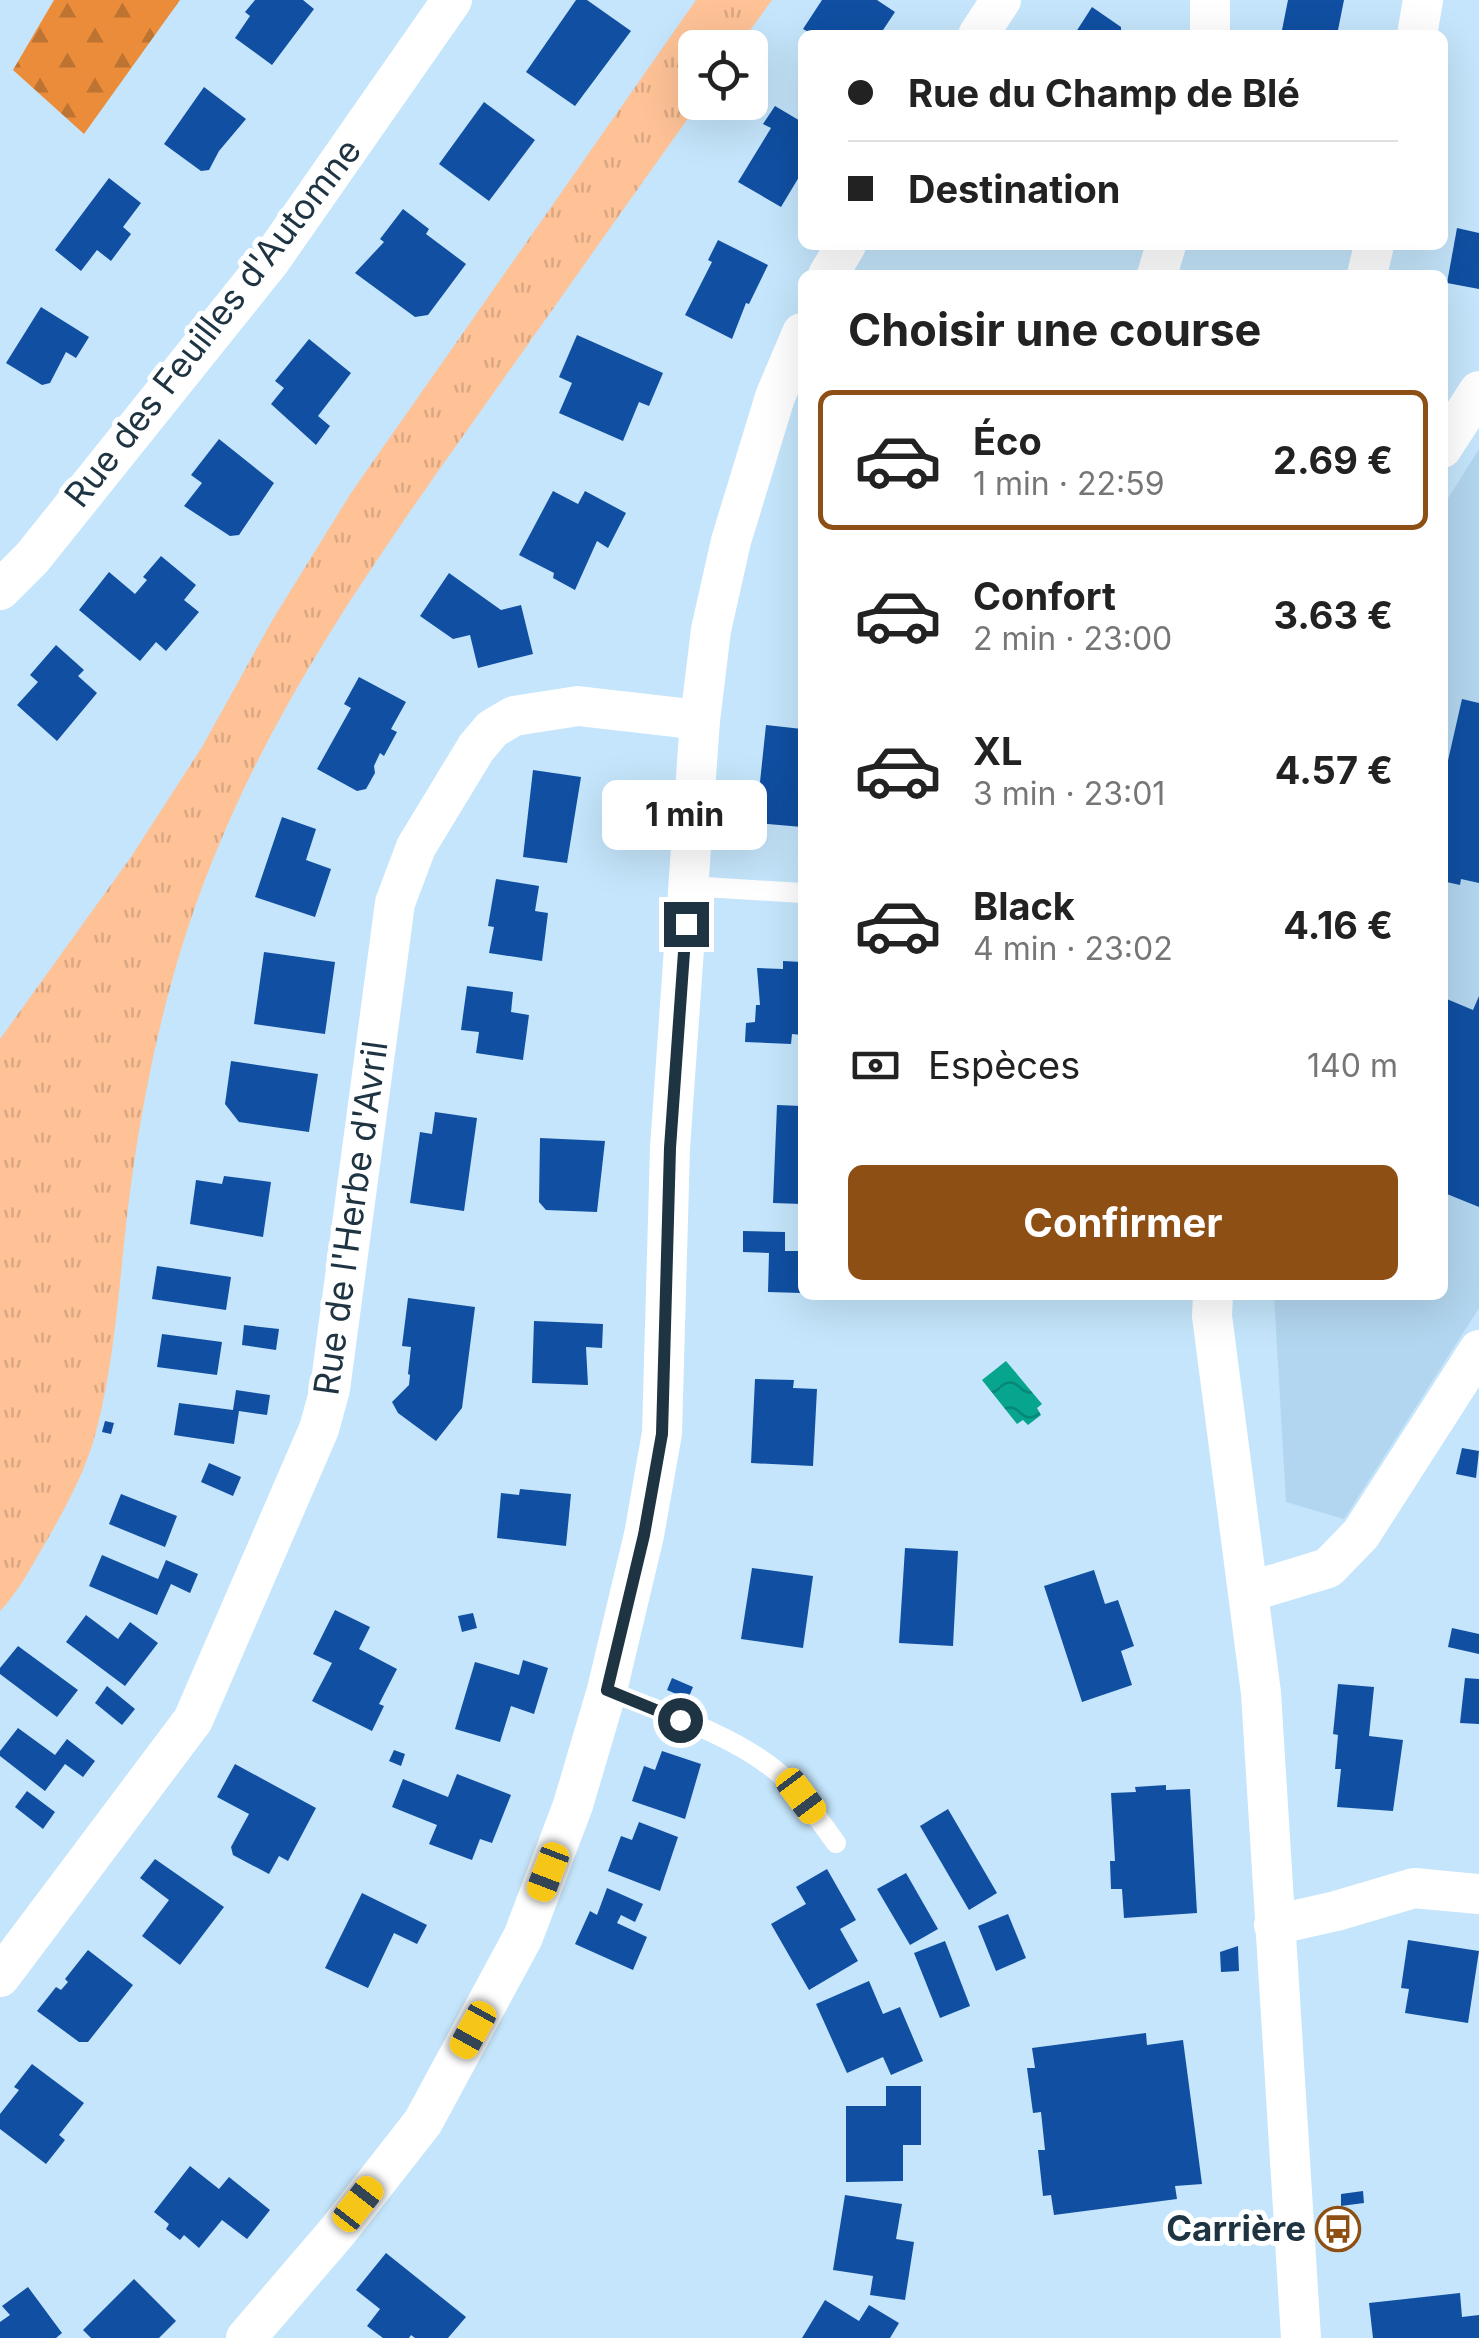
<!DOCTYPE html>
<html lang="fr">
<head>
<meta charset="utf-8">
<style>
  :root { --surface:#fff; --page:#f2f2f2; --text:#222; --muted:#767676; --line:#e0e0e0; --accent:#8e4f15 }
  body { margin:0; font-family:Inter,sans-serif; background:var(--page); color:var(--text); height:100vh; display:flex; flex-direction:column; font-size:38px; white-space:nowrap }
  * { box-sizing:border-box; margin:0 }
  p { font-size:32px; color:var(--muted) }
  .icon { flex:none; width:55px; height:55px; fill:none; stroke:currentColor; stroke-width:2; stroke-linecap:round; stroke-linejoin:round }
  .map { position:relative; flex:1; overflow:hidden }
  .sheet { position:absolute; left:798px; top:270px; width:650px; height:1030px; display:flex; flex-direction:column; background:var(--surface); border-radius:15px; box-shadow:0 10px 40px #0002 }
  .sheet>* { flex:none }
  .banner { position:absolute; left:798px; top:30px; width:650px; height:220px; border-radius:15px; box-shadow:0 10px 40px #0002; display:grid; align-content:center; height:220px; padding:0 50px; background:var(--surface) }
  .controls { position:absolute; left:678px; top:30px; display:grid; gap:20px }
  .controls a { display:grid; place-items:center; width:90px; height:90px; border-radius:15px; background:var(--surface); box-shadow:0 10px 40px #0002; font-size:50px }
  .end { position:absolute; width:45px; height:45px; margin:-22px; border:12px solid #1e3442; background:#fff; box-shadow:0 0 0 5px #fff }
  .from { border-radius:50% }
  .bubble { position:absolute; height:70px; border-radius:15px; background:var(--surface); box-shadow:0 10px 40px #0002; font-size:32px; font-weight:700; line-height:70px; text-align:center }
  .car { position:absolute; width:30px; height:60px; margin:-30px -15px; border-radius:12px; box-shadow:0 0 8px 2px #0007; background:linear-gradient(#f5c518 24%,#345 0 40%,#f5c518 0 76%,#345 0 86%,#f5c518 0) }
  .banner b { display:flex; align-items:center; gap:35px; height:95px; font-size:38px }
  .banner b+b { border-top:2px solid var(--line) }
  .banner i { width:25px; height:25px; background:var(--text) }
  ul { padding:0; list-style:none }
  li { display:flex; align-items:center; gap:30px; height:140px; margin:0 20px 15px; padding:0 30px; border:5px solid transparent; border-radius:15px }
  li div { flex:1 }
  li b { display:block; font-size:38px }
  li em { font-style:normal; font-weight:700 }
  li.selected { border-color:var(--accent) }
  li>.icon { width:90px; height:90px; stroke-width:1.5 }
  h2 { padding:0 50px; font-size:45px; line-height:120px }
  .pay { display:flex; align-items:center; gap:25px; height:110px; padding:0 50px; font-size:38px }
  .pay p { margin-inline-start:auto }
  .primary-button { display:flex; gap:20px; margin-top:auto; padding:20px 50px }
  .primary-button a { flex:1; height:115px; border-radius:15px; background:var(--accent); color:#fff; font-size:40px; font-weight:700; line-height:115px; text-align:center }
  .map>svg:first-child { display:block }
  .built { fill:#b2d6ef }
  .forest { fill:url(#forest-firs) }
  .park { fill:url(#park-tufts) }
  .water { fill:url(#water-waves) }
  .building { fill:#104fa2 }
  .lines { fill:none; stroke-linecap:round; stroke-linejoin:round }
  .service { stroke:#fff; stroke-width:20 }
  .minor { stroke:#fff; stroke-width:40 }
  .route { stroke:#1e3442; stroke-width:12 }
  .labels { text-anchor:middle; stroke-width:10; stroke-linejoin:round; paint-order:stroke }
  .street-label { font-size:35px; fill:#1e3442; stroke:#fff }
  .poi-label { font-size:35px; font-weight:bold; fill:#1e3442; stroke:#fff; text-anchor:end }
</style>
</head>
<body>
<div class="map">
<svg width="1479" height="2338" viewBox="0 0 1479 2338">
  <defs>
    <pattern id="forest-firs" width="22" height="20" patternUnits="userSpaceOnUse" patternTransform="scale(2.5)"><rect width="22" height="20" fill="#ea8c3a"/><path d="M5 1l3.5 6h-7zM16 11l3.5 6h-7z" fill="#bd7332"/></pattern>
    <pattern id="park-tufts" width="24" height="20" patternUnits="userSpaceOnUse" patternTransform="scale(2.5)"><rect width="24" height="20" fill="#fec296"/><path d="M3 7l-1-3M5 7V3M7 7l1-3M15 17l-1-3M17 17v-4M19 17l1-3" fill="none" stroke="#d9a782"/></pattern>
    <pattern id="water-waves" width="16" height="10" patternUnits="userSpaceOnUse" patternTransform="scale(2.5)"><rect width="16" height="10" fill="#07a58e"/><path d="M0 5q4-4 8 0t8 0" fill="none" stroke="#078776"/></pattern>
  </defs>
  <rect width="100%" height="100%" fill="#c4e5fb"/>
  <polygon class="built" points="1479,449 1479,1308 1344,1519 1286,1502 1274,1295 1442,1295 1442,508"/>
  <polygon class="forest" points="54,0 180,0 84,134 13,70"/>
  <path class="park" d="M696 0H772L738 47 695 48V102L699 103C622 211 545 320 468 429 370 567 272 708 210 867 172 962 149 1063 134 1163 120 1253 119 1344 96 1432 86 1470 66 1507 47 1540 32 1565 20 1590 0 1611V1039L131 857 202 747 273 619 351 493Z"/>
  <polygon class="water" points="1006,1361 1042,1404 1037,1408 1041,1415 1028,1425 1023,1420 1017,1424 982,1380"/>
  <g class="building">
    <polygon points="255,0 303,0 314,9 272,65 235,38 250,16 245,12"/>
    <polygon points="576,0 587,0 631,31 575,106 526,72"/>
    <polygon points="822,0 877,0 895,12 883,30 891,35 814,35 803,29"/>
    <polygon points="1288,0 1344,0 1337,35 1281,35"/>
    <polygon points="1092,7 1121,27 1121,35 1074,35"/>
    <polygon points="204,87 246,119 219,151 209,170 201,171 164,144"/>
    <polygon points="484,102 535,140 489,201 439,164"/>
    <polygon points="775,106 802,122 802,172 781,207 738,182 771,128 763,124"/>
    <polygon points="109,178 141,203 123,227 131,234 111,261 97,250 81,271 55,250"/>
    <polygon points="403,209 429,229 426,234 466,264 428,315 415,317 355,273 384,242 380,239"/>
    <polygon points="1457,228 1479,233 1479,289 1447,283"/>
    <polygon points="718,240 768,265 749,304 746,303 732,339 685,315 712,262 708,260"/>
    <polygon points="41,307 89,337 76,358 66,352 50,383 42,385 6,363"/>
    <polygon points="577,335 663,373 649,406 639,402 623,441 559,413 572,383 559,377"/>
    <polygon points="309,339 351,373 318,416 330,426 316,445 271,404 284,388 275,381"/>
    <polygon points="219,439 274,483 239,535 230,536 184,506 202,483 191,475"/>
    <polygon points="553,491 578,504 585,491 626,513 608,548 597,541 575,590 553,578 554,573 519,555"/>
    <polygon points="161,556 196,585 184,600 199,612 166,651 156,642 140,661 79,610 109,572 135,594 147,580 143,577"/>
    <polygon points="449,573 501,610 521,605 533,654 478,668 470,635 453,639 420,616"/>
    <polygon points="56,645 84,670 78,676 97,693 57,741 17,705 38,682 30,675"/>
    <polygon points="359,677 406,702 391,729 397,732 384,756 380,753 374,766 375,773 366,789 357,791 317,769 351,708 344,704"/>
    <polygon points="1462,699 1479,703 1479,883 1461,879 1460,885 1442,881 1442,787"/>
    <polygon points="766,725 802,729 802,827 755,823 758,799 748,799 751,781 760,782"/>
    <polygon points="533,770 581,777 567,863 523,857"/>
    <polygon points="282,817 316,829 306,860 331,869 315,917 255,897"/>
    <polygon points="496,879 539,886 535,911 548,913 542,961 489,953 494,927 488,926"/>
    <polygon points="264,952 335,962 325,1034 254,1024"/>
    <polygon points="783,961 802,962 802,1035 792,1034 791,1044 745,1042 746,1023 755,1022 756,1005 760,1005 757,968 783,969"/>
    <polygon points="467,986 513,992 511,1012 529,1015 523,1060 476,1053 479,1032 461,1030"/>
    <polygon points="1479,996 1479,1207 1442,1192 1442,997 1473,1010"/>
    <polygon points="231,1061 318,1074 309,1132 239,1122 225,1104"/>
    <polygon points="777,1105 802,1106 802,1204 773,1203"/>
    <polygon points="435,1112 477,1118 464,1211 410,1203 420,1132 432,1134"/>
    <polygon points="540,1138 605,1141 597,1212 546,1210 539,1202"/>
    <polygon points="224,1176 271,1182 263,1237 190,1224 196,1180 222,1184"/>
    <polygon points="743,1231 785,1232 785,1251 802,1251 802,1293 768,1292 769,1253 743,1252"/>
    <polygon points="157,1266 231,1277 226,1310 152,1299"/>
    <polygon points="408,1298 475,1307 462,1408 436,1441 398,1413 392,1402 409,1385 410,1375 408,1374 411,1347 402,1346"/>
    <polygon points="534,1321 603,1324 602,1348 586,1347 588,1385 532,1383"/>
    <polygon points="244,1325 279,1329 276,1350 242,1345"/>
    <polygon points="162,1334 222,1342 217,1375 157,1367"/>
    <polygon points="755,1379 794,1380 793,1388 817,1389 813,1466 751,1463"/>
    <polygon points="236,1390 270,1395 267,1415 239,1411 234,1444 174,1435 179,1403 233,1410"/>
    <polygon points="105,1421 114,1423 111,1434 102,1432"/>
    <polygon points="1462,1448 1479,1451 1476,1478 1456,1474"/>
    <polygon points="209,1463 241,1477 233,1496 201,1482"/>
    <polygon points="520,1489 571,1494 566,1546 497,1538 501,1493 519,1495"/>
    <polygon points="121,1494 177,1516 165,1547 109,1524"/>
    <polygon points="905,1548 958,1551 953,1646 899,1643"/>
    <polygon points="102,1555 158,1579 166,1560 198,1574 190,1593 171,1584 157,1615 89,1586"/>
    <polygon points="752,1568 813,1576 803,1648 741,1639"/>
    <polygon points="1094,1570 1105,1604 1118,1600 1134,1646 1121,1651 1132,1685 1082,1702 1044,1586"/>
    <polygon points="335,1610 370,1627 359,1649 397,1669 379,1704 384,1706 372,1731 312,1701 332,1663 313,1654"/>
    <polygon points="473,1613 477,1628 462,1632 458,1616"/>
    <polygon points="86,1615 118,1639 130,1622 158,1643 125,1686 66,1642"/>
    <polygon points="1452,1628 1479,1634 1479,1654 1448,1647"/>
    <polygon points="18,1646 78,1690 57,1717 0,1674 0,1668"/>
    <polygon points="523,1660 548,1668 534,1714 511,1706 500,1742 455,1729 475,1662 519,1675"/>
    <polygon points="672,1678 693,1687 688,1699 667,1690"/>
    <polygon points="1465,1678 1479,1679 1479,1724 1460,1723"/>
    <polygon points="1338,1684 1374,1687 1369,1736 1403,1740 1393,1811 1337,1807 1341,1769 1335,1769 1338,1735 1333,1734"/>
    <polygon points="107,1686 135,1709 122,1725 95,1703"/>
    <polygon points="18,1728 55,1755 67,1739 95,1761 83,1777 65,1764 45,1791 0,1756 0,1751"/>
    <polygon points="394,1750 405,1754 401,1766 389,1761"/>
    <polygon points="662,1751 701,1764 685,1819 632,1801 644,1766 655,1770"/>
    <polygon points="235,1764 316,1808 288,1861 279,1856 269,1874 233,1855 231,1847 249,1814 217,1797"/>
    <polygon points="457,1774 511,1795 492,1843 480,1839 472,1860 429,1844 437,1825 392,1807 403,1779 448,1797"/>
    <polygon points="1166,1785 1166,1790 1190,1789 1197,1913 1124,1918 1122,1889 1111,1889 1110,1861 1115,1861 1111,1793 1136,1792 1135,1787"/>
    <polygon points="27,1791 55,1812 43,1829 15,1807"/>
    <polygon points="948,1809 997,1893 969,1910 920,1826"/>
    <polygon points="639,1822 678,1837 660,1891 608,1871 621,1836 632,1840"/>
    <polygon points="155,1859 224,1907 180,1965 142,1936 169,1900 140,1878"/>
    <polygon points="827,1869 856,1920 840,1929 858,1961 809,1990 771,1924 806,1904 796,1887"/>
    <polygon points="906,1873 938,1929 910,1945 877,1889"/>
    <polygon points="607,1888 643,1904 635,1922 621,1915 617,1923 647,1937 633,1970 575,1944 590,1911 597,1915"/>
    <polygon points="362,1893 427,1925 417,1944 394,1933 368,1988 325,1968"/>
    <polygon points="1008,1914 1026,1958 996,1971 978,1926"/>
    <polygon points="1408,1940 1479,1951 1468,2023 1405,2013 1409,1989 1401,1988"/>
    <polygon points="945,1941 970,2006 940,2018 914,1953"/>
    <polygon points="1238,1946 1239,1971 1221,1972 1220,1952"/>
    <polygon points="88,1950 133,1985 88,2042 79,2042 37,2011 56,1987 61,1990 68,1982 65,1979"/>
    <polygon points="869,1981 883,2014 900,2007 923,2061 891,2075 883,2057 847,2073 816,2004"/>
    <polygon points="1146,2033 1147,2045 1183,2040 1202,2184 1175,2186 1177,2199 1054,2215 1051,2195 1043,2196 1038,2150 1045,2150 1041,2112 1033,2113 1027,2068 1035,2068 1032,2048"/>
    <polygon points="32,2064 84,2103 59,2135 65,2140 46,2164 0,2129 0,2114 19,2090 14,2087"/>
    <polygon points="886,2086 921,2086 921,2145 903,2145 903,2181 846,2182 846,2106 886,2106"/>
    <polygon points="190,2166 219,2189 229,2177 270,2210 247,2239 222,2220 199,2248 184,2235 180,2240 166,2229 169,2224 154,2212"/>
    <polygon points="1363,2191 1364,2203 1341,2206 1341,2194"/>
    <polygon points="845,2195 902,2204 896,2239 914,2242 905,2300 870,2295 873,2276 833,2270"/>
    <polygon points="386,2253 466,2317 448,2338 415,2338 411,2335 409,2338 383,2338 367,2326 380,2309 356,2290"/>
    <polygon points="134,2279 176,2321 159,2338 91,2338 83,2330"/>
    <polygon points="28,2287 62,2333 56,2338 0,2338 0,2322 10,2315 2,2306"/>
    <polygon points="1460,2293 1462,2317 1479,2315 1479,2338 1373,2338 1369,2303"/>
    <polygon points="825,2300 859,2321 869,2305 899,2323 890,2338 802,2338"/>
  </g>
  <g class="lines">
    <g class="service">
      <polyline points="689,886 802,893"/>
      <path d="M607 1690C662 1713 722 1730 770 1766 797 1786 816 1816 836 1843"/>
    </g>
    <g class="minor">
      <polyline points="978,35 1001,0"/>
      <polyline points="1210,35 1210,0"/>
      <polyline points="1417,35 1423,0"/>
      <polyline points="828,275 846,245"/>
      <polyline points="1157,275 1166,245"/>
      <polyline points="1367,275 1374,245"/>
      <polyline points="1442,448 1479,391"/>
      <polyline points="0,590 32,558 270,261 452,0"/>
      <polyline points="1213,1295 1212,1316 1261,1693 1301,2338"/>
      <polyline points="1249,1592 1328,1568 1361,1534 1479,1350"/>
      <polyline points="1274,1925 1336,1911 1414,1888 1479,1894"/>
      <polyline points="0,1977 193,1720 319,1429 330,1389 395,903 416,847 476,748 492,729 514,716 578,706 700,720"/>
      <polyline points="246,2338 337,2232 423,2122 523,1937 573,1805 607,1690 644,1535 662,1433 670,1148 700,720 711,630 731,541 775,397 802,333"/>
    </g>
  </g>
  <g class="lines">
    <polyline class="route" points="680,1720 607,1690 644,1535 662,1434 670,1148 686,924"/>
  </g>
  <defs>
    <symbol id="bus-ring" viewBox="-11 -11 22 22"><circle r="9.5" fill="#fff" stroke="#8e4f15" stroke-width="1.5"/><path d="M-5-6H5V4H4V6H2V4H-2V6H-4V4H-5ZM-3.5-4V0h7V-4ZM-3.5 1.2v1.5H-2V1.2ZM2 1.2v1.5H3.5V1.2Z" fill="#8e4f15"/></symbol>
  </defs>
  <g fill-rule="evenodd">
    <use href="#bus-ring" x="1313" y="2204" width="50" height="50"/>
  </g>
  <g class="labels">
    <g class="street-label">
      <text transform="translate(213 323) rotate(-52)" y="12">Rue des Feuilles d'Automne</text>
      <text transform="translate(351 1218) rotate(-82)" y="12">Rue de l'Herbe d'Avril</text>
    </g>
    <g class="poi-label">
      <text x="1306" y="2241">Carrière</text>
    </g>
  </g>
</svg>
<div class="controls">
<a><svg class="icon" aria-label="locate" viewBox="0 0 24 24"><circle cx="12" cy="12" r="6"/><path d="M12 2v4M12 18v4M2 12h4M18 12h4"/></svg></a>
</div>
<i class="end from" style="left:680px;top:1720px"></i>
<i class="end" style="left:686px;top:924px"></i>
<div class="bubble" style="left:602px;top:780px;width:165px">1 min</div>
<i class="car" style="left:801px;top:1796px;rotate:143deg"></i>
<i class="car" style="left:548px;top:1872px;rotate:201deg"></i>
<i class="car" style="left:473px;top:2030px;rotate:209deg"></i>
<i class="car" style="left:358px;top:2204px;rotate:38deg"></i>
<div class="banner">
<b><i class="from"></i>Rue du Champ de Blé</b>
<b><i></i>Destination</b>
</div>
<section class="sheet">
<h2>Choisir une course</h2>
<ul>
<li class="selected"><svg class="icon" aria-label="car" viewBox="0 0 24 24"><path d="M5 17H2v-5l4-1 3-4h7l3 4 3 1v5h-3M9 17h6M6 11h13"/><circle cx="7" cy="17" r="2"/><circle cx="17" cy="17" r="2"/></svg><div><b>Éco</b><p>1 min · 22:59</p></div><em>2.69 €</em></li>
<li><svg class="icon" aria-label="car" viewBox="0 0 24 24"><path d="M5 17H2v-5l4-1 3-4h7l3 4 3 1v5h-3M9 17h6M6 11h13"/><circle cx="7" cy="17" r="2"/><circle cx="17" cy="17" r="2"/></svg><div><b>Confort</b><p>2 min · 23:00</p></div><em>3.63 €</em></li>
<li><svg class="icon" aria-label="car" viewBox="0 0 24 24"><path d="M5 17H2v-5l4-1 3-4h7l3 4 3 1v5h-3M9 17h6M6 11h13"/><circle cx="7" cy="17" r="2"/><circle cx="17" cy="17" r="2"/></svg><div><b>XL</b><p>3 min · 23:01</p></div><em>4.57 €</em></li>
<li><svg class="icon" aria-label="car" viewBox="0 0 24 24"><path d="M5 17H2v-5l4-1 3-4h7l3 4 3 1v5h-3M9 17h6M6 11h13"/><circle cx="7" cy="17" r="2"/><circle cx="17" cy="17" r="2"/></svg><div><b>Black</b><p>4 min · 23:02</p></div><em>4.16 €</em></li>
</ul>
<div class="pay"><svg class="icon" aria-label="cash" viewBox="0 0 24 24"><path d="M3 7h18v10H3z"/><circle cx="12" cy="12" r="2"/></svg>Espèces<p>140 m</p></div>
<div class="primary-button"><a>Confirmer</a></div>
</section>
</div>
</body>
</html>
